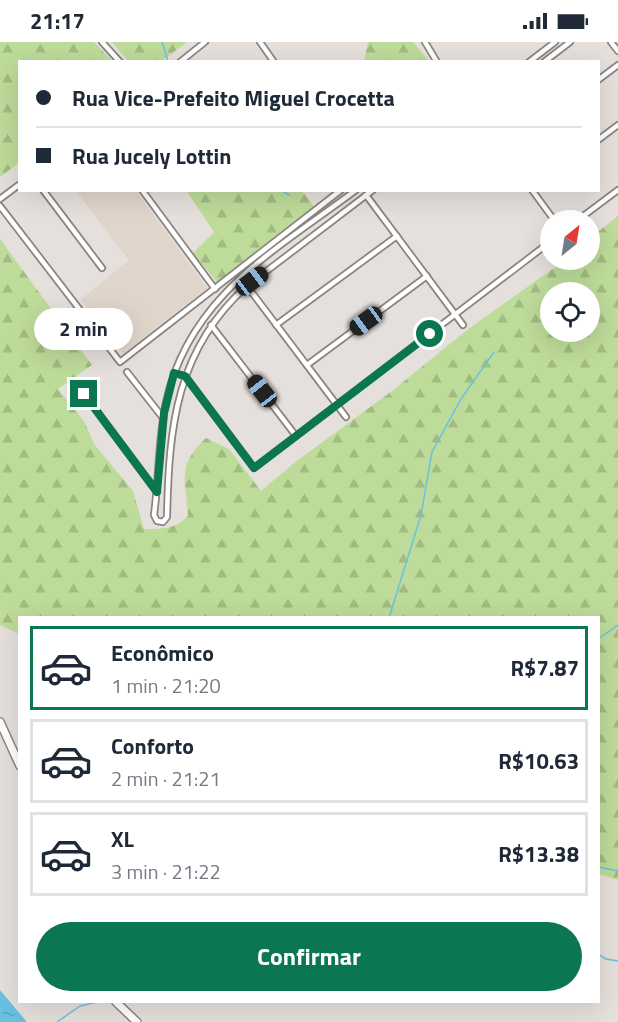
<!DOCTYPE html>
<html lang="pt">
<head>
<meta charset="utf-8">
<style>
  :root { --surface:#fff; --page:#f6f6f7; --text:#1f2937; --muted:#747a83; --line:#e0e1e3; --accent:#0a7751 }
  body { margin:0; font-family:"Titillium Web",sans-serif; background:var(--page); color:var(--text); height:100vh; display:flex; flex-direction:column; font-size:22px; white-space:nowrap }
  * { box-sizing:border-box; margin:0 }
  p { font-size:20px; color:var(--muted) }
  .icon { flex:none; width:33px; height:33px; fill:none; stroke:currentColor; stroke-width:2; stroke-linecap:round; stroke-linejoin:round }
  .map { position:relative; flex:1; overflow:hidden }
  .sheet { position:absolute; left:18px; top:574px; width:582px; height:387px; display:flex; flex-direction:column; background:var(--surface); border-radius:0px; box-shadow:0 6px 24px #0002 }
  .sheet>* { flex:none }
  .guide { position:absolute; left:18px; top:18px; width:582px; height:132px; border-radius:0px; box-shadow:0 6px 24px #0002; display:grid; align-content:center; height:132px; padding:0 18px; background:var(--surface) }
  .needle { width:39px; rotate:30deg }
  .buttons { position:absolute; left:540px; top:168px; display:grid; gap:12px }
  .buttons a { display:grid; place-items:center; width:60px; height:60px; border-radius:50%; background:var(--surface); box-shadow:0 6px 24px #0002; font-size:30px }
  .end { position:absolute; width:27px; height:27px; margin:-14px; border:8px solid #0a7751; background:#fff; box-shadow:0 0 0 3px #fff }
  .from { border-radius:50% }
  .bubble { position:absolute; height:42px; border-radius:21px; background:var(--surface); box-shadow:0 6px 24px #0002; font-size:20px; font-weight:700; line-height:42px; text-align:center }
  .car { position:absolute; width:18px; height:36px; margin:-18px -9px; border-radius:8px; box-shadow:0 0 4px 2px #0007; background:linear-gradient(#222 24%,#8ab4d8 0 40%,#222 0 76%,#8ab4d8 0 86%,#222 0) }
  .guide b { display:flex; align-items:center; gap:21px; height:57px; font-size:22px }
  .guide b+b { border-top:2px solid var(--line) }
  .guide i { width:15px; height:15px; background:var(--text) }
  ul { padding:10px 0 0; list-style:none }
  li { display:flex; align-items:center; gap:18px; height:84px; margin:0 12px 9px; padding:0 6px; border:3px solid var(--line); border-radius:0px }
  li div { flex:1 }
  li b { display:block; font-size:22px }
  li em { font-style:normal; font-weight:700 }
  li.on { border-color:var(--accent) }
  li>.icon { width:54px; height:54px; stroke-width:1.5 }
  .primary-button { display:flex; gap:12px; margin-top:auto; padding:12px 18px }
  .primary-button a { flex:1; height:69px; border-radius:36px; background:var(--accent); color:#fff; font-size:24px; font-weight:700; line-height:69px; text-align:center }
  .status { display:flex; justify-content:space-between; align-items:center; height:42px; padding:0 30px; background:var(--surface); direction:ltr }
  .status svg { height:16px; fill:currentColor }
  .map>svg:first-child { display:block }
  .built { fill:#e0d5cb }
  .forest { fill:url(#forest-firs); fill-rule:evenodd }
  .water { fill:url(#water-ripples) }
  .lines { fill:none; stroke-linecap:round; stroke-linejoin:round }
  .stream { stroke:#6bc1e1; stroke-width:1.5 }
  .street-casing { stroke:#8a8581; stroke-width:8 }
  .primary-casing { stroke:#8a8581; stroke-width:10 }
  .street { stroke:#fff; stroke-width:4.5 }
  .primary { stroke:#fff; stroke-width:7 }
  .route { stroke:#0a7751; stroke-width:8 }
</style>
</head>
<body>
<div class="status"><b>21:17</b><svg viewBox="0 0 49 12"><path d="M0 12V9h3v3zM5 12V6h3v6zM10 12V3h3v9zM15 12V0h3v12zM26 1h20v11H26zM47 4h2v5h-2z"/></svg></div>
<div class="map">
<svg width="618" height="980" viewBox="0 0 618 980">
  <defs>
    <pattern id="forest-firs" width="22" height="20" patternUnits="userSpaceOnUse" patternTransform="scale(1.5)"><rect width="22" height="20" fill="#bddb99"/><path d="M5 1l3.5 6h-7zM16 11l3.5 6h-7z" fill="#a1bb83"/></pattern>
    <pattern id="water-ripples" width="26" height="14" patternUnits="userSpaceOnUse" patternTransform="scale(1.5)"><rect width="26" height="14" fill="#6bc1e1"/><path d="M2 4q2-2 4 0t4 0M15 11q2-2 4 0t4 0" fill="none" stroke="#5ca5c0"/></pattern>
  </defs>
  <rect width="100%" height="100%" fill="#e6e0dc"/>
  <polygon class="built" points="76,149 136,149 207,246 123,311 81,257 129,218"/>
  <g class="forest">
    <polygon points="0,0 94,0 112,19 20,20 19,121 0,135"/>
    <polygon points="112,0 187,0 162,19 129,20"/>
    <polygon points="368,0 413,0 429,19 364,19"/>
    <polygon points="189,148 302,149 313,163 313,166 217,240 193,211 214,190 188,151"/>
    <path d="M618 174V838L599 832 598 576H20L19 592 0 583V197L92 323 58 347 84 379 94 402 133 449 144 487C162 487 176 487 188 474 186 438 176 424 206 396L229 407 261 449 294 421 392 349 467 288 565 218H590V196ZM590 250V290H550V250Z"/>
  </g>
  <polygon class="water" points="0,948 27,980 0,980"/>
  <g class="lines">
    <g class="stream">
      <polyline points="162,0 168,19"/>
      <polyline points="281,148 289,153"/>
      <polyline points="389,576 421,473 432,410 461,357 494,310"/>
      <polyline points="598,597 618,583"/>
      <polyline points="598,825 618,829"/>
      <polyline points="598,912 606,917 618,919"/>
      <polyline points="57,980 80,964 97,960"/>
    </g>
    <defs>
      <g id="street">
        <polyline points="102,0 120,20"/>
        <polyline points="260,0 274,20"/>
        <polyline points="425,0 437,20"/>
        <polyline points="611,0 618,9"/>
        <polyline points="180,20 205,0"/>
        <polyline points="529,20 555,0"/>
        <polyline points="544,20 570,0"/>
        <polyline points="598,38 618,23"/>
        <polyline points="598,98 618,83"/>
        <polyline points="43,148 102,226"/>
        <polyline points="142,148 215,247"/>
        <path d="M356 148C276 208 189 254 166 360 158 397 159 436 154 473L157 479 163 480 167 475C169 385 176 307 247 244L373 148"/>
        <polyline points="532,148 554,178"/>
        <polyline points="366,153 463,283"/>
        <polyline points="0,157 20,142"/>
        <polyline points="0,164 120,320 341,148"/>
        <polyline points="578,178 618,148"/>
        <polyline points="247,244 346,375"/>
        <polyline points="211,283 296,394"/>
        <polyline points="276,283 397,194"/>
        <polyline points="307,323 427,234"/>
        <polyline points="127,330 163,376"/>
        <polyline points="174,331 185,334 254,426 550,200"/>
        <polyline points="75,340 157,450"/>
      </g>
      <g id="primary">
        <polyline points="0,680 20,724"/>
        <polyline points="116,960 137,980"/>
      </g>
    </defs>
    <use href="#street" class="street-casing"/>
    <use href="#primary" class="primary-casing"/>
    <use href="#street" class="street"/>
    <use href="#primary" class="primary"/>
  </g>
  <g class="lines">
    <polyline class="route" points="84,352 157,450 164,371 174,331 185,334 254,426 430,292"/>
  </g>
</svg>
<div class="buttons">
<a><svg class="needle" viewBox="-14 -14 28 28"><path d="M0-13l5 13h-10z" fill="#e53935"/><path d="M0 13l5-13h-10z" fill="#747a83"/></svg></a>
<a><svg class="icon" aria-label="locate" viewBox="0 0 24 24"><circle cx="12" cy="12" r="6"/><path d="M12 2v4M12 18v4M2 12h4M18 12h4"/></svg></a>
</div>
<i class="end from" style="left:430px;top:292px"></i>
<i class="end" style="left:84px;top:352px"></i>
<div class="bubble" style="left:34px;top:266px;width:99px">2 min</div>
<i class="car" style="left:252px;top:239px;rotate:53deg"></i>
<i class="car" style="left:366px;top:279px;rotate:234deg"></i>
<i class="car" style="left:262px;top:349px;rotate:322deg"></i>
<div class="guide">
<b><i class="from"></i>Rua Vice-Prefeito Miguel Crocetta</b>
<b><i></i>Rua Jucely Lottin</b>
</div>
<section class="sheet">
<ul>
<li class="on"><svg class="icon" aria-label="car" viewBox="0 0 24 24"><path d="M5 17H2v-5l4-1 3-4h7l3 4 3 1v5h-3M9 17h6M6 11h13"/><circle cx="7" cy="17" r="2"/><circle cx="17" cy="17" r="2"/></svg><div><b>Econômico</b><p>1 min · 21:20</p></div><em>R$7.87</em></li>
<li><svg class="icon" aria-label="car" viewBox="0 0 24 24"><path d="M5 17H2v-5l4-1 3-4h7l3 4 3 1v5h-3M9 17h6M6 11h13"/><circle cx="7" cy="17" r="2"/><circle cx="17" cy="17" r="2"/></svg><div><b>Conforto</b><p>2 min · 21:21</p></div><em>R$10.63</em></li>
<li><svg class="icon" aria-label="car" viewBox="0 0 24 24"><path d="M5 17H2v-5l4-1 3-4h7l3 4 3 1v5h-3M9 17h6M6 11h13"/><circle cx="7" cy="17" r="2"/><circle cx="17" cy="17" r="2"/></svg><div><b>XL</b><p>3 min · 21:22</p></div><em>R$13.38</em></li>
</ul>
<div class="primary-button"><a>Confirmar</a></div>
</section>
</div>
</body>
</html>
